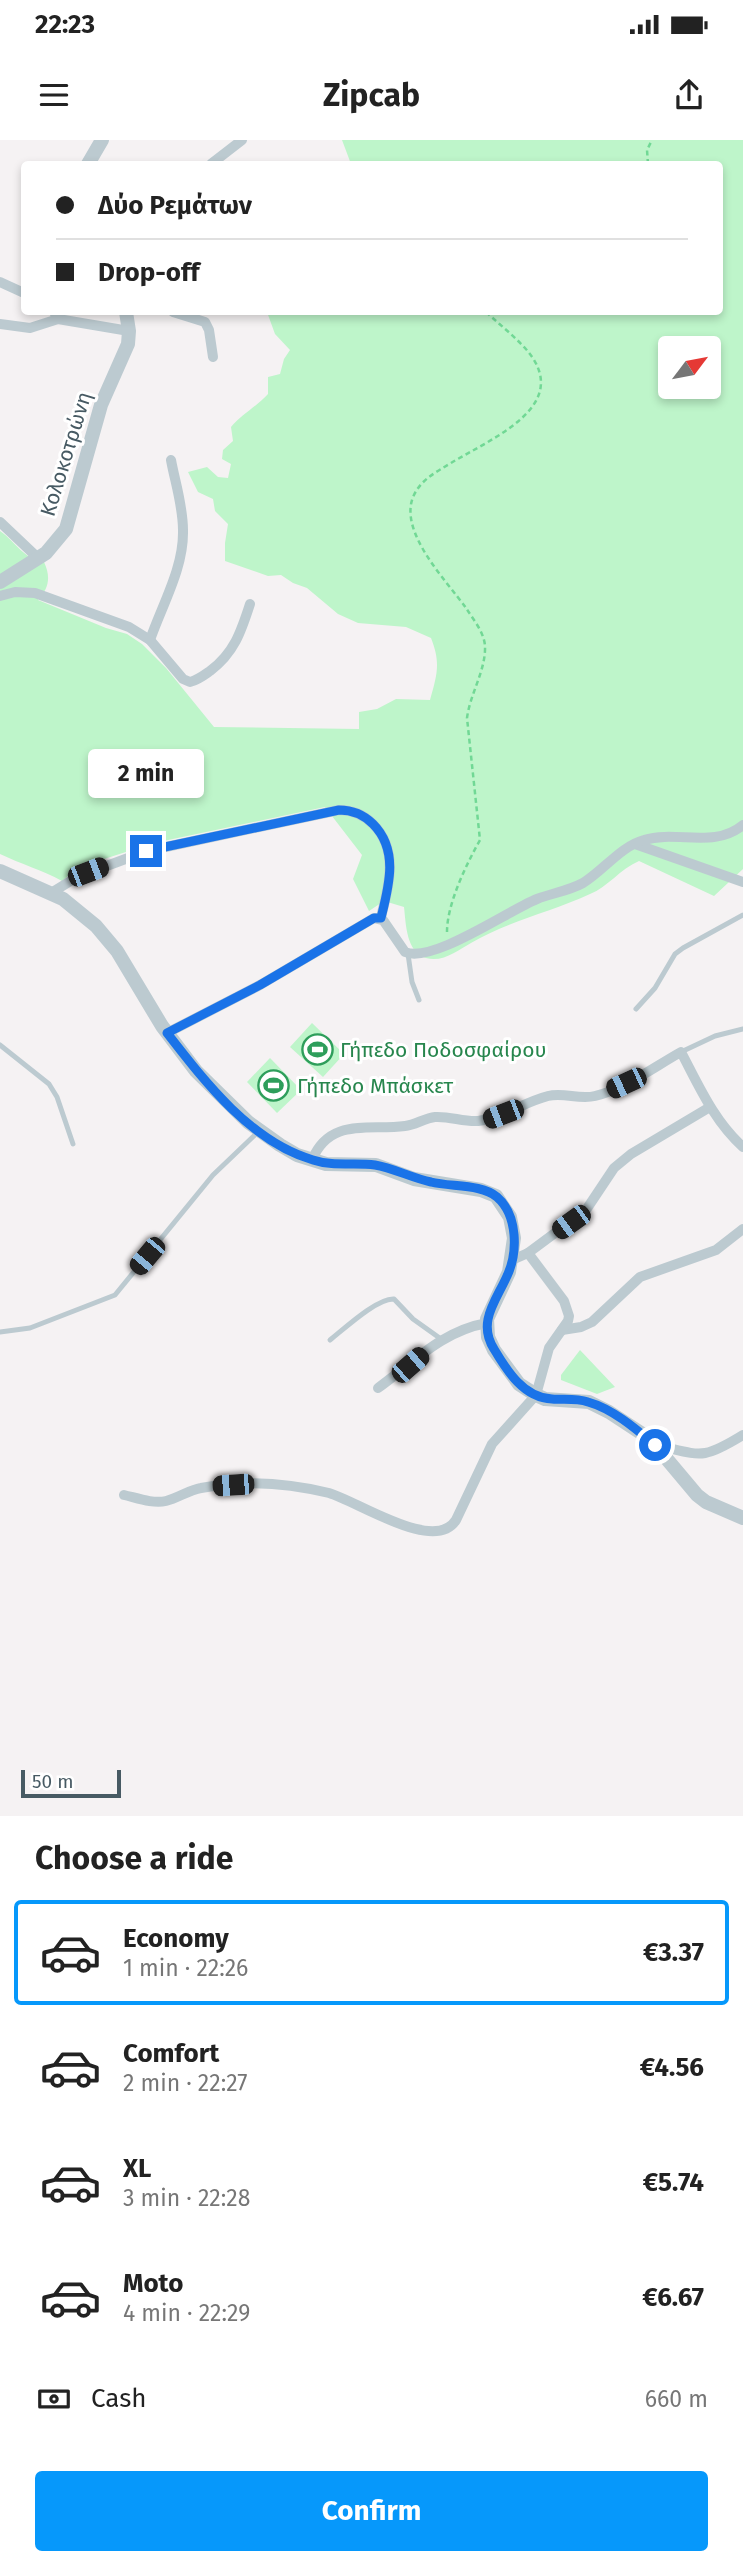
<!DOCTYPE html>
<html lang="en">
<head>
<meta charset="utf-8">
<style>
  :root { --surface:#fff; --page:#f6f6f6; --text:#222; --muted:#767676; --line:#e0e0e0; --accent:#0698fb }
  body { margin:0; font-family:"Fira Sans",sans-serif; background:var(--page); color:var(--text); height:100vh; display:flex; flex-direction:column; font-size:26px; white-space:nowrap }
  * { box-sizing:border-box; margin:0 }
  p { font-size:23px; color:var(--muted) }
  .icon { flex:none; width:38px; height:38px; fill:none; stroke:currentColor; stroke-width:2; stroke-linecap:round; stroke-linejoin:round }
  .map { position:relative; height:1676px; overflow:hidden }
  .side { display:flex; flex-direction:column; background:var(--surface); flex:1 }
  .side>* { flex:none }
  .top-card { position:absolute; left:21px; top:21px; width:702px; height:154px; border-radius:7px; box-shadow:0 4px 10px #0003; display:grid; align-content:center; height:154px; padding:0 35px; background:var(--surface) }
  .needle { width:46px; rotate:58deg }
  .buttons { position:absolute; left:658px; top:196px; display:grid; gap:14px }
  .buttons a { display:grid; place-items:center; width:63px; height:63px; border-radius:7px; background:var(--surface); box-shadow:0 4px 10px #0003; font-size:35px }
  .scale { position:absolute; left:21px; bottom:18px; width:100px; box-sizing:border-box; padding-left:7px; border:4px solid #475a63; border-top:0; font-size:19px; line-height:24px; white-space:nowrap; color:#475a63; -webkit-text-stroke:5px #fff; paint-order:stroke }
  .end { position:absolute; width:32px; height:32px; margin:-16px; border:9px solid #1a73e8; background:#fff; box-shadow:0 0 0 4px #fff }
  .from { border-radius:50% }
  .bubble { position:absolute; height:49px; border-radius:7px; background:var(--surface); box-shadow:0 4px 10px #0003; font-size:23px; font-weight:700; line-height:49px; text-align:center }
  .car { position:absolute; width:21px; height:42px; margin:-21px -10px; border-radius:9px; box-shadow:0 0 5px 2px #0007; background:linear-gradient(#222 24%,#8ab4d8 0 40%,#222 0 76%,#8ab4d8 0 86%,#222 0) }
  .top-card b { display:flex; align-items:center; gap:24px; height:66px; font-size:26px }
  .top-card b+b { border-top:2px solid var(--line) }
  .top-card i { width:18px; height:18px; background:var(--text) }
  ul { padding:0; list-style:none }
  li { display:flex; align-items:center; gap:21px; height:105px; margin:0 14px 10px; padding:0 21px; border:4px solid transparent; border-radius:7px }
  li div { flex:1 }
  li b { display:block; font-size:26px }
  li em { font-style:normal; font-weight:700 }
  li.current { border-color:var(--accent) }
  li>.icon { width:63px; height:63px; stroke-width:1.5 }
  h2 { padding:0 35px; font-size:32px; line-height:84px }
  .pay { display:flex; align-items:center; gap:18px; height:77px; padding:0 35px; font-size:26px }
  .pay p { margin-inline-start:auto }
  .action { display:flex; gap:14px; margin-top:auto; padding:14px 35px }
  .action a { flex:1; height:80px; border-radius:7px; background:var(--accent); color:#fff; font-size:28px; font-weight:700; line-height:80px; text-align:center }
  .status { display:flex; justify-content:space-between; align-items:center; height:49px; padding:0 35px; background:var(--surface); direction:ltr }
  .status svg { height:19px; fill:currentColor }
  header { display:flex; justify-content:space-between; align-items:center; height:91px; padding:0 35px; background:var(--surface); font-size:32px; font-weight:700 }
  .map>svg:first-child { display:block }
  .green { fill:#bef5ca; fill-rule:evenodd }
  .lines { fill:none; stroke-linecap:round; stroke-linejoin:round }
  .path { stroke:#71d895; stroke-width:2.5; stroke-dasharray:5 3.5; stroke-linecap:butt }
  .service { stroke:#bccad0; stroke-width:5 }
  .minor { stroke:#bccad0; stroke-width:10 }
  .tertiary { stroke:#bccad0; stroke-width:14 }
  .route { stroke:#1a73e8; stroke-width:9 }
  .labels { text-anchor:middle; stroke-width:6; stroke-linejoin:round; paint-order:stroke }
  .street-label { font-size:21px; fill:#475a63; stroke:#fff }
  .leisure-label { font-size:21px; fill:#27864d; stroke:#fff; text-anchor:start }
</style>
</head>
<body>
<div class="status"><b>22:23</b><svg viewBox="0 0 49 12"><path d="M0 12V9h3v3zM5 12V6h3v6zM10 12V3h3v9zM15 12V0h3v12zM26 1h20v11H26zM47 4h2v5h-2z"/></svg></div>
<header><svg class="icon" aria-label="menu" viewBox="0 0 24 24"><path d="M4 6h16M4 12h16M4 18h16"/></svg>Zipcab<svg class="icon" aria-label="share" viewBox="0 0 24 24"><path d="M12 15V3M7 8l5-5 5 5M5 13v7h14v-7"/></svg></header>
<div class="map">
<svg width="743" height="1676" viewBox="0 0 743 1676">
  <rect width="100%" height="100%" fill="#f5f2f3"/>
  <g class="green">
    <path d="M342 0H743V729L714 756 639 721C620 729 608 747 590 754 551 772 509 781 471 803 458 810 443 823 426 818 406 812 406 784 404 767L384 761 369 771 353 739 362 715 325 667 154 703 79 727 62 741C42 730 21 724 0 714V391C17 403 22 418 44 422 51 437 49 448 38 460L106 488 127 494 142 504 166 528 214 587 359 589V572L377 569 396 559 430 560C437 535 441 523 431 498L406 487 358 483 338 474 307 448 293 443 281 435 268 436 225 421V403L228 384 215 371 213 359 198 352 188 332 207 327 218 337 228 338 231 324 222 319 223 310 233 301 231 287C242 274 256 267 268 254V237L280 234 284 219 290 210 275 194 267 172H719V24H351ZM670 208H709V247H670Z"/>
    <polygon points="312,883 344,914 323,937 290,907"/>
    <polygon points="270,918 301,950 277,973 247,942"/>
    <polygon points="580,1210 615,1247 597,1254 561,1240 561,1235"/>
  </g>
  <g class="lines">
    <g class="path">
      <polyline points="648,24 647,10 652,0"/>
      <path d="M447 792C447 764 466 725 480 700L467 578C470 554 486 530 485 506 484 492 473 479 466 468 446 440 399 393 413 357 421 339 435 333 451 323 492 298 576 265 525 208 513 195 499 184 486 172"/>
    </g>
    <g class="service">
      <polyline points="408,814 412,842 419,860"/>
      <polyline points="636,869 655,848 675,814 683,808 743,775"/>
      <polyline points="0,905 49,944 57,957 73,1004"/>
      <polyline points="681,912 715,896 743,889"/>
      <polyline points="0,1192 30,1188 115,1155 213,1035 259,991"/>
      <path d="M330 1200C344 1189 377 1158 394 1159L413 1179 441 1199"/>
    </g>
    <g class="minor">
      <polyline points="211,24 242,0"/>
      <polyline points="0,142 24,153"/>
      <polyline points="54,172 58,179 129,191"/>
      <polyline points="173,172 205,182 209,190 213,217"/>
      <polyline points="0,184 30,188 58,179"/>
      <polyline points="0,382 38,418"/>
      <path d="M0 456 15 452 35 453 129 487 150 500 183 539 190 542C198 540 203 536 210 531 234 513 241 492 250 464"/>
      <path d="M150 500C162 465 184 428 183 390 183 366 175 342 171 320"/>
      <polyline points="635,704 743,742"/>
      <path d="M51 753 77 737 147 711 339 670C353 670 363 674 373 684 399 710 389 746 381 777"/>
      <path d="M167 893 260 845 374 778 383 780 405 812C432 824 509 770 537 759 553 753 568 751 583 743 603 731 621 706 644 700 677 690 714 709 743 685"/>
      <path d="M312 1020C330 977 369 991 405 986 415 985 425 978 435 977 450 976 463 982 478 981 503 978 524 962 548 956 564 952 579 960 595 956 625 949 654 927 681 912 699 946 714 981 743 1007"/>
      <polyline points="512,1120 528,1113 586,1070 614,1028 631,1014 710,967"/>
      <polyline points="562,1190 581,1187 592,1182 640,1137 716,1110 743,1089"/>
      <path d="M378 1248C414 1222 442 1191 487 1183"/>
      <path d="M655 1305C701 1315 701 1321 743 1295"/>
      <path d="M124 1355C137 1358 153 1364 166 1361 178 1358 189 1350 201 1348 242 1340 288 1343 329 1353 357 1361 435 1414 456 1380L492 1304 536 1255 549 1208 568 1181 569 1176 564 1161 528 1113"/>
    </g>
    <g class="tertiary">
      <polyline points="88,24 102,0"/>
      <polyline points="0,442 46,413 66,389 101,265 128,204 129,191 126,172"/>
      <polyline points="0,731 63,759 96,786 117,811 162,886 196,931 248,982 280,1005 297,1015 326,1024 376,1025 414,1039 481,1050 496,1056 510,1077 514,1098 509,1132 487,1179 488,1197 494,1210 519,1244 536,1255 545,1259 589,1262 609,1272 641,1293 655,1305 697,1355 706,1362 743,1378"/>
    </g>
  </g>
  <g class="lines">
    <path class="route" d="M146 711 339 670C353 670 363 674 373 684 399 710 389 746 381 778H374L260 845 167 893C205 942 251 1002 313 1020 334 1027 354 1022 375 1025 393 1028 412 1038 431 1042 451 1047 482 1044 497 1057 518 1075 518 1113 507 1136 496 1161 477 1182 494 1209 507 1231 524 1258 552 1259 564 1260 576 1258 588 1262 613 1269 636 1289 655 1305"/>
  </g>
  <defs>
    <symbol id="stadium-ring" viewBox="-11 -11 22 22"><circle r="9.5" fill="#fff" stroke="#2e9e5b" stroke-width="1.5"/><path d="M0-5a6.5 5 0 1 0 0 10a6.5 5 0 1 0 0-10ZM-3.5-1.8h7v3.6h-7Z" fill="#2e9e5b"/></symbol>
  </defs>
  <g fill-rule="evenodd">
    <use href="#stadium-ring" x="300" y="892" width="35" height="35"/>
    <use href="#stadium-ring" x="256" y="928" width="35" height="35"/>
  </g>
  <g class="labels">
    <g class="street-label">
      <text transform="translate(66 314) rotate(-73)" y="7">Κολοκοτρώνη</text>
    </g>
    <g class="leisure-label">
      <text x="340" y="917">Γήπεδο Ποδοσφαίρου</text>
      <text x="297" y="953">Γήπεδο Μπάσκετ</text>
    </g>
  </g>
</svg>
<div class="buttons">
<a><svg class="needle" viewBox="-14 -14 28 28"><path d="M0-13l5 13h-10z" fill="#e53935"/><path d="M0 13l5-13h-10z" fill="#767676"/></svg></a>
</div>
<div class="scale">50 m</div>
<i class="end from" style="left:655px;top:1305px"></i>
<i class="end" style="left:146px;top:711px"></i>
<div class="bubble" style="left:88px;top:609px;width:116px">2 min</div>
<i class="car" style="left:88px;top:732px;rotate:69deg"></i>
<i class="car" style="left:626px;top:943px;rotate:245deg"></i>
<i class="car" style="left:503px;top:974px;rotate:249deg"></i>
<i class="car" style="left:571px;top:1082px;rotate:234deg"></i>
<i class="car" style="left:147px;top:1116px;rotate:220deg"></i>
<i class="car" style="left:410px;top:1225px;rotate:49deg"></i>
<i class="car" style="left:233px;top:1345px;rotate:266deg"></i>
<div class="top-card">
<b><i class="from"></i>Δύο Ρεμάτων</b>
<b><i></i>Drop-off</b>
</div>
</div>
<section class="side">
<h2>Choose a ride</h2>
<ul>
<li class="current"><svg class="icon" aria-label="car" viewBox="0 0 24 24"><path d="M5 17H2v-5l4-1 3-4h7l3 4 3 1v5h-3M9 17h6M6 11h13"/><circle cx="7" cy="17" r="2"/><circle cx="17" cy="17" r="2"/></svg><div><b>Economy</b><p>1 min · 22:26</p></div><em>€3.37</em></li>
<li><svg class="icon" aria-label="car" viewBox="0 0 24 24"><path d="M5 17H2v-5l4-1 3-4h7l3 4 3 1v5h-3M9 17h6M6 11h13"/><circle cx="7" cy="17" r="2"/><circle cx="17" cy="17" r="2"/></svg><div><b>Comfort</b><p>2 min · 22:27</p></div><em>€4.56</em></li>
<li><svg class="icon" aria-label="car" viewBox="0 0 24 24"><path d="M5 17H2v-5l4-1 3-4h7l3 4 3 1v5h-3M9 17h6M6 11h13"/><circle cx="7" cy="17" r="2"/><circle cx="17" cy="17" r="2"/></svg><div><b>XL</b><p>3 min · 22:28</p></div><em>€5.74</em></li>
<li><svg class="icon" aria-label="car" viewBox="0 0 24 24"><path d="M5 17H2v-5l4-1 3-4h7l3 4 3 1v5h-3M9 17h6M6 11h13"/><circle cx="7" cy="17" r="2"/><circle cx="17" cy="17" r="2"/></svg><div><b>Moto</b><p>4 min · 22:29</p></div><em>€6.67</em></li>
</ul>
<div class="pay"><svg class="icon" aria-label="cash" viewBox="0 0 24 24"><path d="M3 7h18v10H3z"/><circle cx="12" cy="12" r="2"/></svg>Cash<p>660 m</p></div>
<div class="action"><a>Confirm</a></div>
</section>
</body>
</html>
